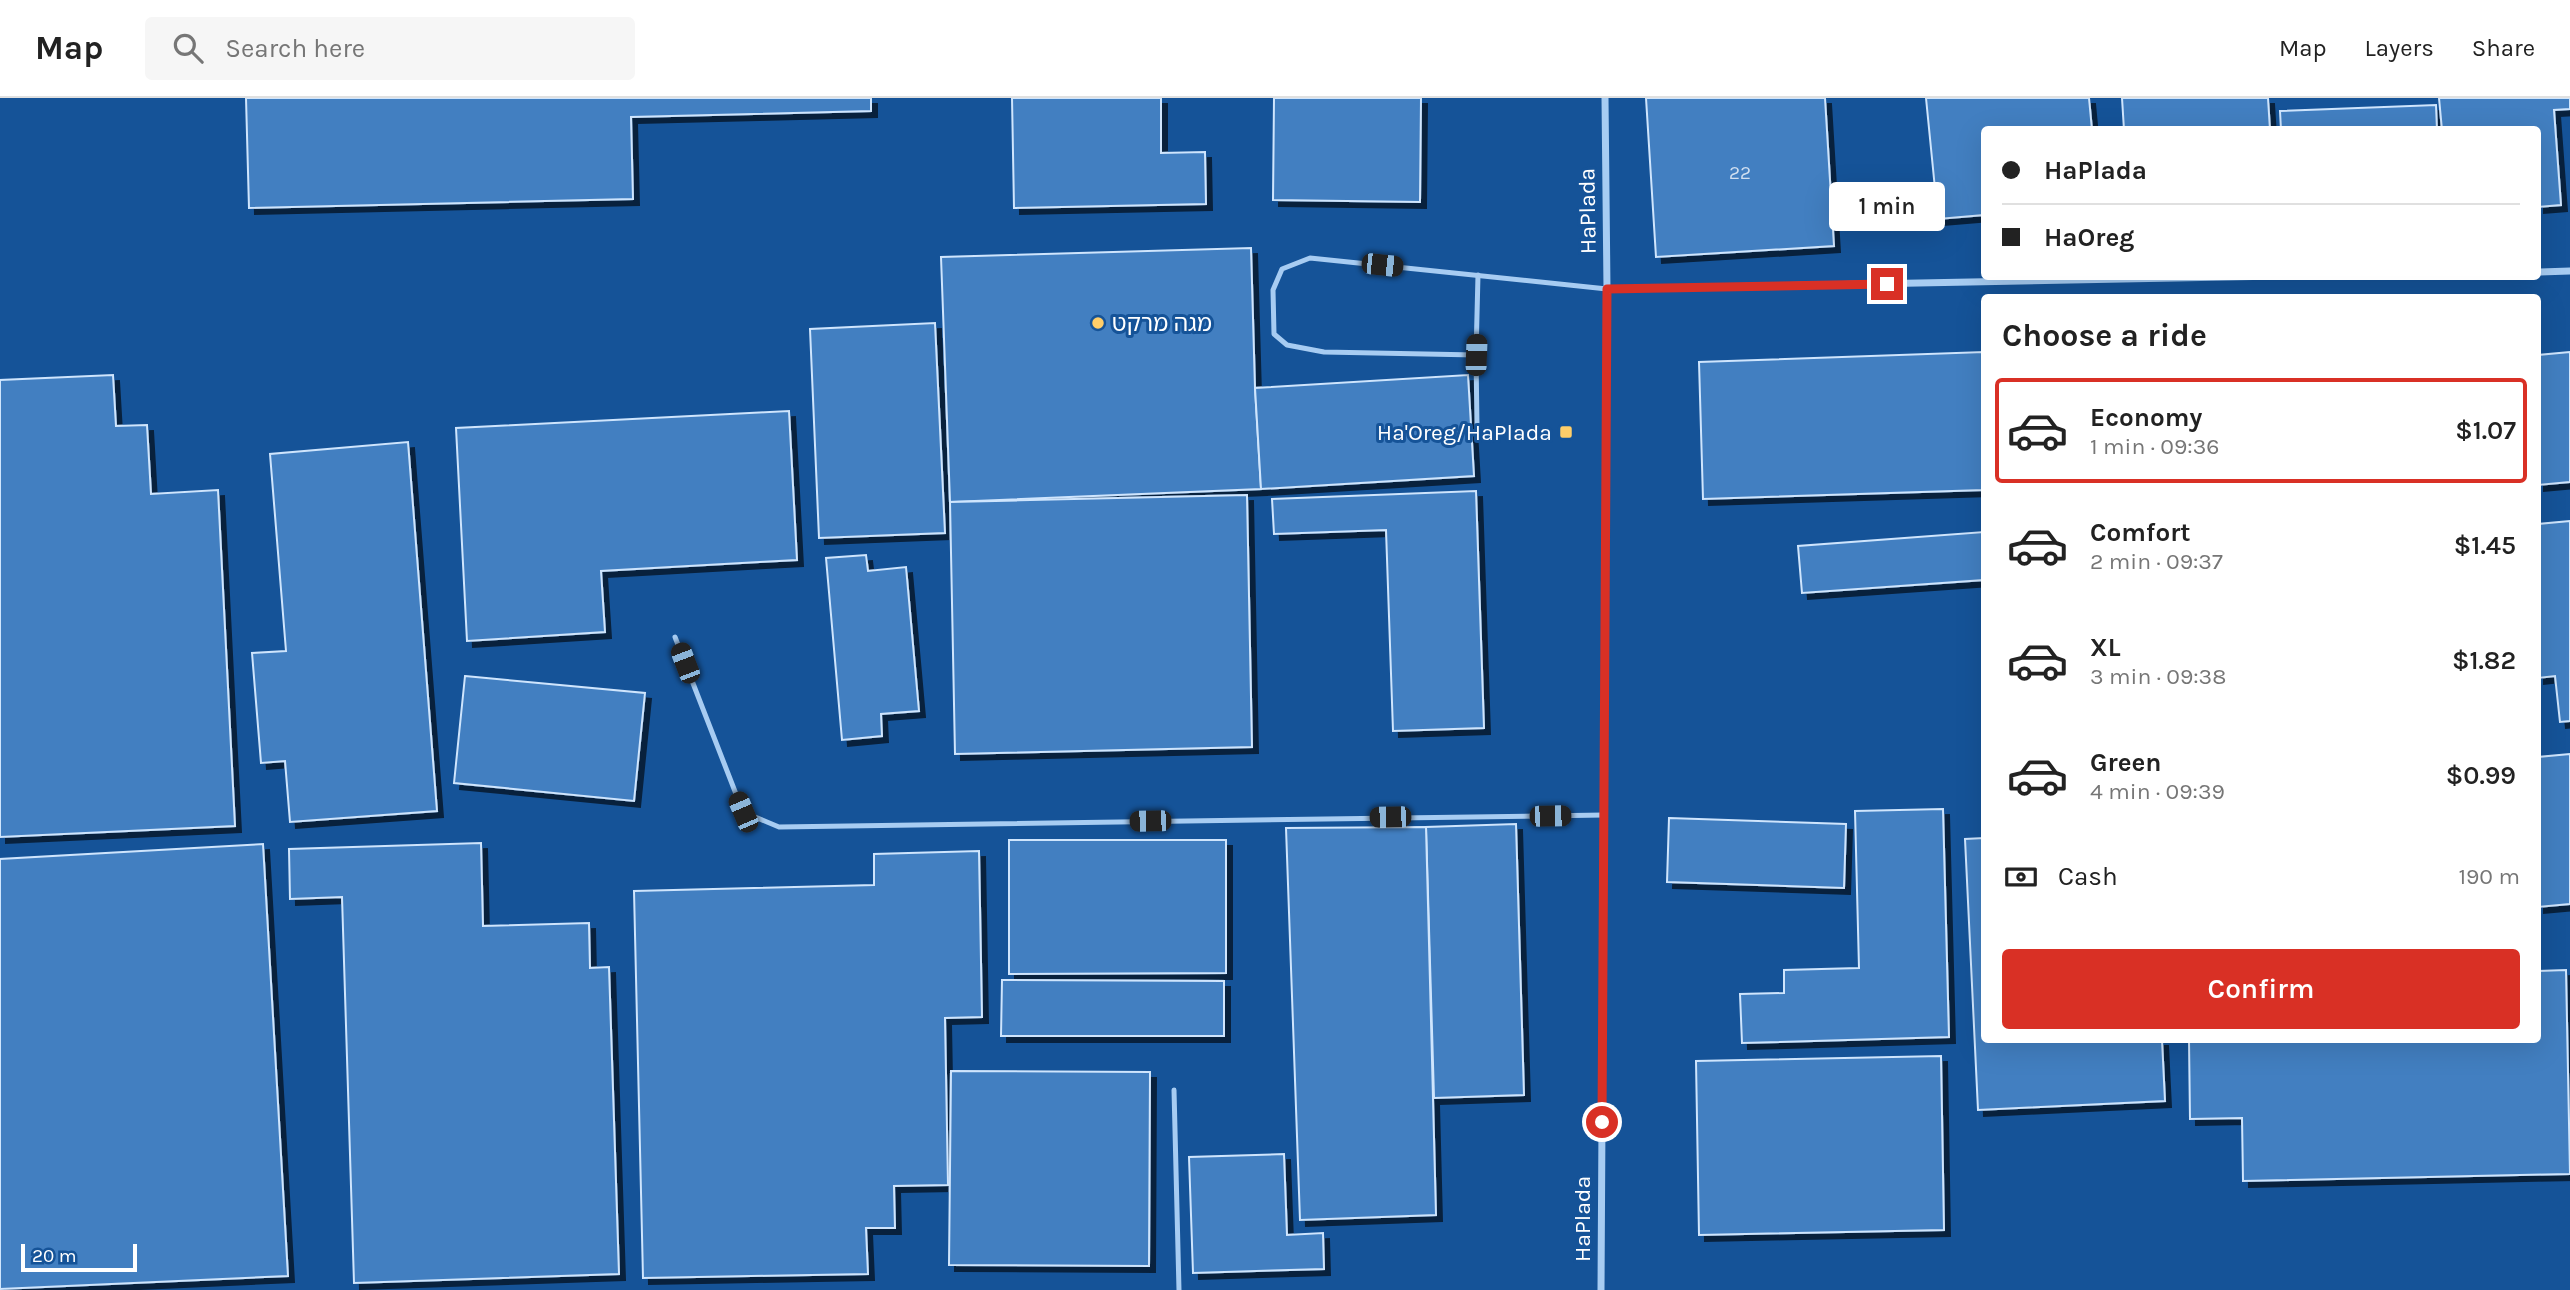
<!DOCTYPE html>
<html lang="en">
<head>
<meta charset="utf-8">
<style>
  :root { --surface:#fff; --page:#f6f6f6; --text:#222; --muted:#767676; --line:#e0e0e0; --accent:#d93025 }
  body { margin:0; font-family:Karla,"Noto Sans Hebrew",sans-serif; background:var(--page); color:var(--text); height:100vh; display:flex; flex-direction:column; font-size:26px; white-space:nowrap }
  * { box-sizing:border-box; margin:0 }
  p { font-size:23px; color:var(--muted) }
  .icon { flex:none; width:38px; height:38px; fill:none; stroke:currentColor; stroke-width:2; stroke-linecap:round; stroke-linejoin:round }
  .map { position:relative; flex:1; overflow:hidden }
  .sheet { position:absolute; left:1981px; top:196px; width:560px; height:749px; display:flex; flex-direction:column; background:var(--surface); border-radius:7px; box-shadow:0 7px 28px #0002 }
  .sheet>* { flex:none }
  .top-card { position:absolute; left:1981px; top:28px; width:560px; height:154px; border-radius:7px; box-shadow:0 7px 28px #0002; display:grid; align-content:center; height:154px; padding:0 21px; background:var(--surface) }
  .scale { position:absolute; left:21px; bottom:18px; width:116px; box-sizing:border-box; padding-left:7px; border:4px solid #fff; border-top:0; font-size:19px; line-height:24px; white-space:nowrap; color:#fff; -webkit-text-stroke:5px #155398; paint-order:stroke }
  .end { position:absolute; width:32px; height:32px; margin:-16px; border:9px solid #d93025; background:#fff; box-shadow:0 0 0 4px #fff }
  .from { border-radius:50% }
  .bubble { position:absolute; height:49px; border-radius:7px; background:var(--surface); box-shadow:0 7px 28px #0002; font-size:23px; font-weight:600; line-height:49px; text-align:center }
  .car { position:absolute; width:21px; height:42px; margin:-21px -10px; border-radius:9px; box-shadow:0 0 5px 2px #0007; background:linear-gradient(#222 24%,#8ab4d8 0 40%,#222 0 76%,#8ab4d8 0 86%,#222 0) }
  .top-card b { display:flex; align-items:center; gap:24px; height:66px; font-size:26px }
  .top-card b+b { border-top:2px solid var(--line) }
  .top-card i { width:18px; height:18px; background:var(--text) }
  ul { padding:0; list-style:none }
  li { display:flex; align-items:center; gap:21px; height:105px; margin:0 14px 10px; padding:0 7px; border:4px solid transparent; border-radius:7px }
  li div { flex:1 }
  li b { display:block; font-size:26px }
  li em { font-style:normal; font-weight:600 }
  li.selected { border-color:var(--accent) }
  li>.icon { width:63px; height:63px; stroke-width:1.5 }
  h2 { padding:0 21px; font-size:32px; line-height:84px }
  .pay { display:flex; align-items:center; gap:18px; height:77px; padding:0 21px; font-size:26px }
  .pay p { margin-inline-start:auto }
  .action { display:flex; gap:14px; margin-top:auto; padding:14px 21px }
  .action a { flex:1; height:80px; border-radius:7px; background:var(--accent); color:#fff; font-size:28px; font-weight:600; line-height:80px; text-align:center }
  header { display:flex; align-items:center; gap:42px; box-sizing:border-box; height:98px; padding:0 35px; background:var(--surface); border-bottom:2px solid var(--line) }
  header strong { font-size:33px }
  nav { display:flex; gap:38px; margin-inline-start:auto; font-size:24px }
  .search { width:490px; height:63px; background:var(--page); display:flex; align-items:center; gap:18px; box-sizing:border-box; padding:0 24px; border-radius:7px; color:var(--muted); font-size:26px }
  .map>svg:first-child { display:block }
  .building { fill:#427fc1; stroke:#cfe5fd; stroke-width:2; filter:url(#shadow) }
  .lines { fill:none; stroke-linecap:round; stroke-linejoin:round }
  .service { stroke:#a7ccf2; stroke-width:5 }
  .minor { stroke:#a7ccf2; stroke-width:7 }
  .route { stroke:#d93025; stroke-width:9 }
  .poi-dot { fill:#ffce69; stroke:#155398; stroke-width:2.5 }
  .labels { text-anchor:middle; stroke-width:6; stroke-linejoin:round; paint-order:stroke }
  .number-label { font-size:19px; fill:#d0dff0 }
  .street-label { font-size:23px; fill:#fff; stroke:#155398 }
  .poi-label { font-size:23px; fill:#fff; stroke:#155398; text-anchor:start }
</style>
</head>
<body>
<header>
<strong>Map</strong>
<div class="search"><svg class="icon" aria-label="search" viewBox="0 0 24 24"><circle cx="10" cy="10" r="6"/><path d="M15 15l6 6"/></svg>Search here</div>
<nav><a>Map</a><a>Layers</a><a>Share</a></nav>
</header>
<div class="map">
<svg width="2570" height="1192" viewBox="0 0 2570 1192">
  <defs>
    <filter id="shadow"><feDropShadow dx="6" dy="6" stdDeviation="0" flood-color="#0009"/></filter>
  </defs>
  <rect width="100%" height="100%" fill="#155398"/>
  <g class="building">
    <polygon points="246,0 871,0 871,13 631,19 633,101 249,110"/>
    <polygon points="1012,0 1161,0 1161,55 1205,54 1206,106 1014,110"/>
    <polygon points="1274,0 1421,0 1420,104 1273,102"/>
    <polygon points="1646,0 1825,0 1834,148 1656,159"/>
    <polygon points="1926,0 2089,0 2092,32 1984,32 1984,117 1938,121"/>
    <polygon points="2122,0 2268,0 2270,32 2124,32"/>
    <polygon points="2439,0 2570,0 2570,11 2554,12 2561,107 2538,109 2538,32 2442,32"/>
    <polygon points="2436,7 2437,32 2281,32 2280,13"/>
    <polygon points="1251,150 1255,290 1261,391 950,404 941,159"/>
    <polygon points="935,225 945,435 819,440 810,231"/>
    <polygon points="1984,254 1984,392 1703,401 1699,264"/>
    <polygon points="2570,254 2570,384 2538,387 2538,257"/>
    <polygon points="113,277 116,328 147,327 151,396 218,392 235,728 0,739 0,282"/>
    <polygon points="1468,277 1474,378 1261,391 1255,290"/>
    <polygon points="789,313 797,462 601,473 605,534 467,543 456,330"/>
    <polygon points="408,344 437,713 290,724 285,663 261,665 252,555 286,553 270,356"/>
    <polygon points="1476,393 1484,630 1393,633 1386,432 1274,436 1272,401"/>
    <polygon points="1247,397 1252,649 955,656 950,404"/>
    <polygon points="2570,423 2570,623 2560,624 2555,578 2538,580 2538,426"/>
    <polygon points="1984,434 1984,482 1802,495 1798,448"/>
    <polygon points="866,457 868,473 906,469 919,613 881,616 882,638 842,642 826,460"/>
    <polygon points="465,578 645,595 634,703 454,685"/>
    <polygon points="2570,656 2570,806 2538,809 2538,659"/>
    <polygon points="1943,711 1949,939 1742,945 1740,896 1784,895 1784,872 1859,870 1855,713"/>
    <polygon points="1669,720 1846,726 1844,790 1667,784"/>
    <polygon points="1516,726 1524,997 1434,1000 1426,729"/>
    <polygon points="1426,729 1436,1117 1300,1122 1286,730"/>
    <polygon points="1984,740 1984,942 2162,942 2165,1003 1978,1012 1965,741"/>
    <polygon points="1009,742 1226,742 1226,875 1009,876"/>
    <polygon points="481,745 483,828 589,825 590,870 609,869 619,1176 354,1185 342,799 290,801 289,751"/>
    <polygon points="263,746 288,1178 0,1191 0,761"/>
    <polygon points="979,753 982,919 945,920 948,1087 894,1088 895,1130 866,1130 868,1176 643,1180 634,793 874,787 874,756"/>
    <polygon points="2566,872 2570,1076 2243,1083 2242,1020 2190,1021 2189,942 2538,942 2538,873"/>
    <polygon points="1002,882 1224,883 1224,938 1001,938"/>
    <polygon points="1941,958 1944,1132 1699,1137 1696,963"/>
    <polygon points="951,973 1150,974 1149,1168 949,1167"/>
    <polygon points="1284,1056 1287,1137 1323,1135 1324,1171 1193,1175 1189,1059"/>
  </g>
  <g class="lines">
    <g class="service">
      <polyline points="1476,257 1478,177"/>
      <polyline points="1477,329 1476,257 1324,254 1287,247 1274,236 1273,192 1282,171 1310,160 1607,191"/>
      <polyline points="675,539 743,714 779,729 1604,717"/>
      <polyline points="1174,992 1179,1192"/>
    </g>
    <g class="minor">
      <polyline points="2538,174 2570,173"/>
      <polyline points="1607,191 2279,178"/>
      <polyline points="1601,1192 1607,191 1605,0"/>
    </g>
  </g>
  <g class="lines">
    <polyline class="route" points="1602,1024 1607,191 1887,186"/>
  </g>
  <g class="poi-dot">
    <circle cx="1098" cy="225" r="7"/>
    <rect x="1559" y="327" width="14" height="14" rx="3.5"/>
  </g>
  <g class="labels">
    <g class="number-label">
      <text x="1740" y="81">22</text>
    </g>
    <g class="street-label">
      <text transform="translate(1587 113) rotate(-91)" y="8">HaPlada</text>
      <text transform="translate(1582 1121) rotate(-90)" y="8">HaPlada</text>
    </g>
    <g class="poi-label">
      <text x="1112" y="233">מגה מרקט</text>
      <text x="1552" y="342" text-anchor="end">Ha'Oreg/HaPlada</text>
    </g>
  </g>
</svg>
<div class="scale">20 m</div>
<i class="end from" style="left:1602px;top:1024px"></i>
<i class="end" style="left:1887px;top:186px"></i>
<div class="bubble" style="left:1829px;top:84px;width:116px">1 min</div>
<i class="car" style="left:1382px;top:167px;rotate:96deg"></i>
<i class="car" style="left:1476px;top:257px;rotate:2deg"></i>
<i class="car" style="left:685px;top:565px;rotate:339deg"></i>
<i class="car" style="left:743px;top:714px;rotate:337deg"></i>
<i class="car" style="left:1550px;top:718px;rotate:89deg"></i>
<i class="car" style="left:1390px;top:719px;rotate:269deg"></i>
<i class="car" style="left:1150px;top:723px;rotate:269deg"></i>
<div class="top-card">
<b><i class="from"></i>HaPlada</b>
<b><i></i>HaOreg</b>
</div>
<section class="sheet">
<h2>Choose a ride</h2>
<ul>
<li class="selected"><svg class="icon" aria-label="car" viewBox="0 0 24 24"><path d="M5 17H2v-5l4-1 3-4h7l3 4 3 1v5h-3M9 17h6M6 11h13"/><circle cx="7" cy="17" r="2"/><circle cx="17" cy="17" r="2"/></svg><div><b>Economy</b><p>1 min · 09:36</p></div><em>$1.07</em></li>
<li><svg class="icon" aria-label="car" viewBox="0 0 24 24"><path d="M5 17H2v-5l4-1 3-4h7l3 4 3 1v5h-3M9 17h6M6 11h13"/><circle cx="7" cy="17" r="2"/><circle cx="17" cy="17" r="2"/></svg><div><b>Comfort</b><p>2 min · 09:37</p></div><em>$1.45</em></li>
<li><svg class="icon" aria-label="car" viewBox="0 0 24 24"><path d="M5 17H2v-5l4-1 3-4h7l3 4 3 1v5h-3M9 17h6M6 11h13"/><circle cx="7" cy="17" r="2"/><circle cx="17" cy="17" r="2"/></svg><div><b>XL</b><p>3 min · 09:38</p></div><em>$1.82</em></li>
<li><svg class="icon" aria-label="car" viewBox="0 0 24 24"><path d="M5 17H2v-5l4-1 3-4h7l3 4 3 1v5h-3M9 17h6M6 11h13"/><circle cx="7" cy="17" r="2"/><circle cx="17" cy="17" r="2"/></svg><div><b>Green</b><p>4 min · 09:39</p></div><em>$0.99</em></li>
</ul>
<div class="pay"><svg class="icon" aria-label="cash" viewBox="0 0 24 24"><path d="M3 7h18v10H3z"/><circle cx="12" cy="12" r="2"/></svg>Cash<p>190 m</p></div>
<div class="action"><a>Confirm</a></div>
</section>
</div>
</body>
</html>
